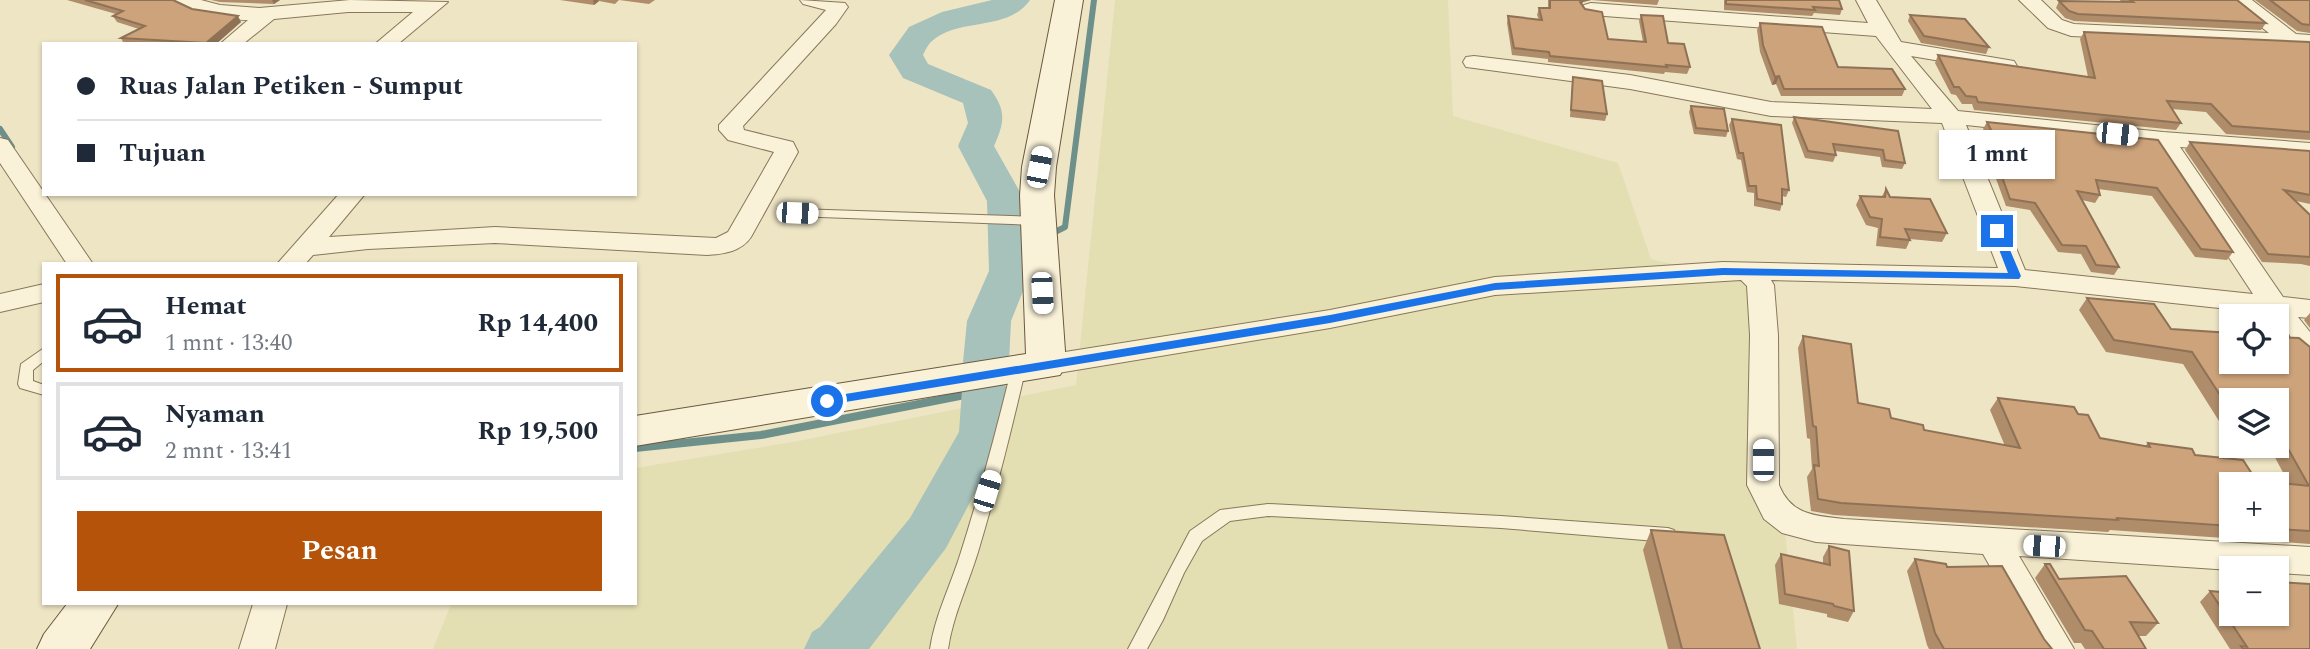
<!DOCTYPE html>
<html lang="id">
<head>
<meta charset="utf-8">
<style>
  :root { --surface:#fff; --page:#f2f2f3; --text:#1f2937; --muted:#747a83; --line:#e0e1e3; --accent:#b45309 }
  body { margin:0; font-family:Spectral,serif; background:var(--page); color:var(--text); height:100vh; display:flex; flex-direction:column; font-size:26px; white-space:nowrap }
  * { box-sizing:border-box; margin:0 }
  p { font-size:23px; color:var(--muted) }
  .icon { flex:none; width:38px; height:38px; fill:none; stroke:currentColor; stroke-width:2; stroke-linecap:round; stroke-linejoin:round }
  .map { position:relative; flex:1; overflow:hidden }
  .panel { position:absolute; left:42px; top:262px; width:595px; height:343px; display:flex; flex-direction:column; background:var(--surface); border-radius:0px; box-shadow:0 2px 5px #0004 }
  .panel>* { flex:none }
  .hud { position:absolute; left:42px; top:42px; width:595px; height:154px; border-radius:0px; box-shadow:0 2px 5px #0004; display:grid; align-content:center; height:154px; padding:0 35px; background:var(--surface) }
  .buttons { position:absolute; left:2219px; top:304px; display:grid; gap:14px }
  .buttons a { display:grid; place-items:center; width:70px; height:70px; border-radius:0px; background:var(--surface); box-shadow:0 2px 5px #0004; font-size:35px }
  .end { position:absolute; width:32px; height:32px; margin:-16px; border:9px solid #1a73e8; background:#fff; box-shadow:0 0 0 4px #fff }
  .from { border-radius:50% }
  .bubble { position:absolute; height:49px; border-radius:0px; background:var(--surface); box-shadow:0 2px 5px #0004; font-size:23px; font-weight:700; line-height:49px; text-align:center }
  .car { position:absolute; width:21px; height:42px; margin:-21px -10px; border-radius:9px; box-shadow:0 0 5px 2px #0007; background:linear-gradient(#fff 24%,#345 0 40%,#fff 0 76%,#345 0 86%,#fff 0) }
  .hud b { display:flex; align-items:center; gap:24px; height:66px; font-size:26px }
  .hud b+b { border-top:2px solid var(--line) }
  .hud i { width:18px; height:18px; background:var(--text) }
  ul { padding:12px 0 0; list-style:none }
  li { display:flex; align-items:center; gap:21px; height:98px; margin:0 14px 10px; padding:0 21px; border:4px solid var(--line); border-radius:0px }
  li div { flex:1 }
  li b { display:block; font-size:26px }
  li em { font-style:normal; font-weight:700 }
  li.active { border-color:var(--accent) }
  li>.icon { width:63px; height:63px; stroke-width:1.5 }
  .button { display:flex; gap:14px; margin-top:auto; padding:14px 35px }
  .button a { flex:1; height:80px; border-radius:0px; background:var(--accent); color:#fff; font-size:28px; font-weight:700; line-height:80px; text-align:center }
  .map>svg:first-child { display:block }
  .farmland { fill:#e4dfb3 }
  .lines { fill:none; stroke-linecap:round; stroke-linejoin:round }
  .stream-far1 { stroke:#6d908a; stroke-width:6 }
  .stream { stroke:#6d908a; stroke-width:8 }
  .river { fill:#a7c1bb; fill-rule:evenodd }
  .service-casing { stroke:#89775b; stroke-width:2 }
  .minor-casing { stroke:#89775b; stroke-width:2 }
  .secondary-casing { stroke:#6b583e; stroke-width:2 }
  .service { fill:#f9f1d8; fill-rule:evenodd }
  .minor { fill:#f9f1d8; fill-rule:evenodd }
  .secondary { fill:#f9f1d8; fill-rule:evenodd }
  .wall { fill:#af8c6a; fill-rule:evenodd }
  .shaded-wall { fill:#8f7256 }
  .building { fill:#cca37b; stroke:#8f7256; stroke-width:2 }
  .route { fill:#1a73e8 }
</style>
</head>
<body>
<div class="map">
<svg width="2310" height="649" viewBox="0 0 2310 649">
  <rect width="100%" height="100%" fill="#eee5c5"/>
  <polygon class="farmland" points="1115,0 1448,0 1453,116 1618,163 1651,259 1760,285 1797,649 433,649 451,604 635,604 635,468 798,441 1076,385"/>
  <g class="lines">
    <g class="stream-far1">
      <polyline points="0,129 12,147"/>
      <polyline points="1057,231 1065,227 1094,0"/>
      <polyline points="1009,258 1020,252"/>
    </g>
    <polyline class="stream" points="635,448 761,435 985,391"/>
    <path class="river" d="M992 0H1030C1008 32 960 17 932 41 928 44 925 51 923 55L928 64 991 90C1007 112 1004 123 994 146L1025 201 1031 271 1011 321 1009 362 1002 373 992 376 1001 378 1008 390 1007 432 946 548 869 649H804L812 632 820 627 910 518 959 432 962 390 969 378 979 375 970 373 963 362 967 321 989 271 987 201 958 146 968 123 963 103 903 78 889 55 909 27 942 12Z"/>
    <defs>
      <g id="service">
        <polygon points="797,209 1038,217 1044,221 1038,225 793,216 791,213 793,210"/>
        <polygon points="44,348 44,361 33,370 33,381 44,385 44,395 20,388 18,384 21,364"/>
        <path d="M1018 366 1025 371C1011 432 996 492 978 552 968 585 953 615 948 649H930C935 615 951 585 961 552 980 492 996 432 1011 371Z"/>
        <polygon points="1268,504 1501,516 1668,528 1674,530 1676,535 1674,540 1668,542 1501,528 1268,516 1230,521 1202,541 1184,573 1163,620 1147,649 1128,649 1190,531 1220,510"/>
      </g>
      <g id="minor">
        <path d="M173 0H201L220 5 259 8 350 0 448 2 398 44H375L413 12H348L274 19 243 44H220L248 20C229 20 184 15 173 0Z"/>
        <path d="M800 0 845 3 848 7 836 24 743 126 744 130 793 142 798 152 751 237C741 252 723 254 707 255L495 243 368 249 313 255 305 264H277L339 194H365L329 237 495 227 716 238 728 232 774 152 728 140 719 130V125L826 10 803 4Z"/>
        <path d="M1856 0H1876L1901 42 2014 61 2017 66 2014 71 2006 72 1911 56 1958 111 2163 132 2310 143V157L2180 147 2283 297 2310 300V318L2298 317 2310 332V362C2293 357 2277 334 2277 317H2268L2265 313 2015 286 1771 280 1774 285 1778 335 1779 485C1791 515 1815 516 1844 519L2310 547V575L2277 573V569L2231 570 2019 556 2074 649H2037L1983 554 1816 542 1782 533 1764 519 1747 485 1750 335 1747 286 1741 280 1495 295 1330 328 1046 375 1036 372 1031 365 1036 358 1046 355 1330 310 1495 277 1723 262 1998 268 1942 123 1771 116 1630 89 1474 68 1466 67 1463 62 1466 57 1474 56 1630 75 1771 102 1932 109 1876 36 1591 15 1584 13 1581 9 1584 5 1591 3 1868 23ZM1966 125 2155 145 2253 294 2025 270Z"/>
        <polygon points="2019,0 2041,0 2062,20 2074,24 2269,33 2226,0 2252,0 2296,34 2310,35 2310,47 2071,36 2048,28"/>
        <polygon points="0,138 8,140 93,264 67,264 0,163"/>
        <polygon points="44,284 44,302 0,312 0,294"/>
        <polygon points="253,604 287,604 275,649 239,649"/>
      </g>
      <g id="secondary">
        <polygon points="1055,0 1083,0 1056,167 1054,195 1066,365 1060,375 635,446 635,416 1026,354 1020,195 1022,167"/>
        <polygon points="67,604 118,604 90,649 37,649 44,634"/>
      </g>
    </defs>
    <use href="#service" class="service-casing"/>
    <use href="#minor" class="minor-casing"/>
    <use href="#secondary" class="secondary-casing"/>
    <use href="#service" class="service"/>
    <use href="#minor" class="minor"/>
    <use href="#secondary" class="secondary"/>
  </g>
  <g class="wall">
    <polygon points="67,0 173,0 192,9 241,22 216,44 124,44 121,38 139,29 117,22 113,16 116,14"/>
    <polygon points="211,0 280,0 274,4 220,2"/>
    <polygon points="560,0 655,0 649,4 619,0 615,4 599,1 594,5"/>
    <polygon points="1548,0 1659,0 1657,5 1591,0 1583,2 1582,5 1608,39 1643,42 1639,21 1641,15 1690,67 1687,74 1665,72 1664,74 1548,62 1548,59 1512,55 1507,23 1508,16 1539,20 1537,15 1539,8 1548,8"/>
    <polygon points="1724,0 1839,0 1842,9 1840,15 1814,13 1812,16 1724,10"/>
    <polygon points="2120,0 2237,0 2266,23 2261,30 2074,21 2065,18 2056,8 2059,1 2121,2"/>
    <polygon points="2255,0 2310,0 2310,33 2297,31"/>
    <polygon points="1910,15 1989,47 1986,54 1921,43 1908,21"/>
    <polygon points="1760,23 1838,67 1905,89 1902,96 1781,96 1776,84 1772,85 1760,52 1757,30"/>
    <polygon points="2084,32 2310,42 2310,140 2226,134 2206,112 2172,109 2181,123 2176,130 1974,110 1972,104 1962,104 1956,95 1951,94 1935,63 1938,55 2088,77 2080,39"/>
    <polygon points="1573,77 1607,114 1605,121 1570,117 1572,84"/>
    <polygon points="1691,106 1728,131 1726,137 1694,134 1689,112"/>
    <polygon points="1794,117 1898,131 1905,163 1902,169 1882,167 1880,157 1835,151 1836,155 1833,162 1805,158 1792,123"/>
    <polygon points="1732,119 1789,190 1786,197 1782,196 1782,204 1780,211 1754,206 1754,193 1747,192 1741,160 1737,159 1729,125"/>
    <polygon points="1987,122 2158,140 2233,252 2227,260 2195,257 2152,196 2098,189 2100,195 2095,203 2082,200 2119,267 2114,275 2091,272 2081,254 2058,252 2030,210 2006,206 1988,157 1993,149 1983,129"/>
    <polygon points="2190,142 2310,151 2310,204 2296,201 2310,215 2310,266 2301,264 2262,262 2185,150"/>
    <polygon points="1886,189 1890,197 1947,233 1942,242 1910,239 1910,240 1906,249 1876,246 1878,228 1866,225 1856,205 1860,196 1882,196"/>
    <path d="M2087 298 2154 304 2171 329 2231 333V362H2277V317H2261L2259 315 2265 308 2280 313 2289 336 2288 338H2299L2310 347V544L2110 530 2108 532 1834 515 1811 511 1807 477 1812 469 1810 439 1807 438 1798 348 1803 336 1851 344 1858 403 1889 409 1891 418 1923 425 1924 430 2005 446 1990 410 1998 398 2074 407 2078 414 2088 415 2100 438 2145 446 2148 443 2192 449 2195 455 2243 460 2256 480 2289 484 2270 448 2256 446H2277V401H2231V440L2183 364 2106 352 2079 310ZM2231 485H2277V530H2231Z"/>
    <polygon points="2310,313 2310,328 2304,320"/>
    <polygon points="1651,530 1760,649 1668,649 1643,550"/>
    <polygon points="1829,546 1854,611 1848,622 1827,617 1827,614 1779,604 1775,565 1781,554 1823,563 1823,557"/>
    <polygon points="1915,559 1947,567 2044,639 2052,649 1929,649 1927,645 1907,571"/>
    <polygon points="2045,564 2059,579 2158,623 2146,636 2138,636 2146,649 2085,649 2081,643 2074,643 2035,578"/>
    <polygon points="2210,591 2310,649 2230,649 2200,602"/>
  </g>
  <g class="shaded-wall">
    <polygon points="272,0 280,0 274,4"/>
    <polygon points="593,0 598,0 599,1 594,5"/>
    <polygon points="1582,0 1591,0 1583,2 1578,9"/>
    <polygon points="238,16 241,22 216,44 206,44 206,43"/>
    <polygon points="1779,76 1776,84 1772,85 1775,77"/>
  </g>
  <g class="building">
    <polygon points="85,0 173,0 192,9 238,16 206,43 121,38 145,26 113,16 123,11"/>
    <polygon points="1550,0 1582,0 1580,2 1585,9 1602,12 1608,39 1646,42 1641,15 1663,16 1668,43 1684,44 1690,67 1666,65 1667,67 1550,56 1549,52 1514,48 1508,16 1542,20 1539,8 1550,8"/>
    <polygon points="1726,0 1839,0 1842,9 1813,7 1815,10 1726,4"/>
    <polygon points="2130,0 2237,0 2266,23 2078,14 2069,11 2059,1 2133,2"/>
    <polygon points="2270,0 2310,0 2310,25 2302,24"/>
    <polygon points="1910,15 1965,19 1989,47 1924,36"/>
    <polygon points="1760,23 1822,27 1838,67 1892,69 1905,89 1784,89 1779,76 1775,77 1763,45"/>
    <polygon points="2084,32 2310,42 2310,132 2232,126 2211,104 2167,101 2181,123 1978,102 1976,97 1966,96 1959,87 1954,87 1938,55 2095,78"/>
    <polygon points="1573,77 1602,81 1607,114 1571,110"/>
    <polygon points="1691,106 1724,109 1728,131 1696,128"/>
    <polygon points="1794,117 1898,131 1905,163 1885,160 1883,150 1833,144 1836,155 1808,151"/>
    <polygon points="1732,119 1781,125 1789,190 1782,189 1782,204 1757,199 1756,186 1749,186 1743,153 1739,153"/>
    <polygon points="1987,122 2158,140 2233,252 2201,249 2157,188 2096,180 2100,195 2077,191 2119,267 2096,265 2086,246 2062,245 2035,203 2010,199 1992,149 2001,150"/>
    <polygon points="2190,142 2310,151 2310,195 2284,190 2310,215 2310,257 2268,254"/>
    <polygon points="1886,189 1890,197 1930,199 1947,233 1905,229 1910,240 1880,237 1882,219 1870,217 1860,196 1885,197"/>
    <polygon points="2087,298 2154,304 2171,329 2231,333 2231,362 2277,362 2277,337 2299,338 2310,347 2310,531 2277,529 2277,485 2231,485 2231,526 2117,518 2118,520 1841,503 1818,499 1814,465 1819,466 1816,427 1813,426 1803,336 1851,344 1858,403 1889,409 1891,418 1923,425 1924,430 2020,448 1998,398 2074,407 2078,414 2088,415 2100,438 2150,447 2148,443 2192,449 2195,455 2243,460 2256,480 2309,486 2281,436 2277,435 2277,401 2231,401 2231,412 2192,352 2114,340"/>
    <polygon points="2265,308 2280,313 2289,336 2284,336 2277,326 2277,317 2271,317"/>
    <polygon points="1651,530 1724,535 1760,649 1682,649"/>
    <polygon points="1829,546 1849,551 1854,611 1834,606 1833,604 1785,594 1781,554 1830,565"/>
    <polygon points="1915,559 1946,564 1947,567 2002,566 2044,639 2052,649 1944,649 1935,633"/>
    <polygon points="2045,564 2050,564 2059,579 2126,576 2158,623 2130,622 2146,649 2104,649 2092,631 2085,630"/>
    <polygon points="2277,582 2310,584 2310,649 2243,649 2241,646 2247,647 2210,591 2231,593 2231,614 2277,614"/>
  </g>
  <polygon class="route" points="1997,228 2002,231 2021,276 2019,279 1723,275 1495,290 1330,323 827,405 820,401 827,397 1330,315 1495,283 1723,268 2008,273 1992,231"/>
</svg>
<div class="buttons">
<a><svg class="icon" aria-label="locate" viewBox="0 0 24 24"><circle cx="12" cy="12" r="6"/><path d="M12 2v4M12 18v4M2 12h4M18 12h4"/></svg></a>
<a><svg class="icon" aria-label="layers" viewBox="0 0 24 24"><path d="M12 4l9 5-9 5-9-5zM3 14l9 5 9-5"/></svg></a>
<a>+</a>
<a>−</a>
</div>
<i class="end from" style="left:827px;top:401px"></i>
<i class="end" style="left:1997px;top:231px"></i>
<div class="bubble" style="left:1939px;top:130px;width:116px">1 mnt</div>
<i class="car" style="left:2117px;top:134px;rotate:96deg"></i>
<i class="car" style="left:1039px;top:167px;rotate:11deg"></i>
<i class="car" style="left:797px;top:213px;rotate:92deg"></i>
<i class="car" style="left:1042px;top:293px;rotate:177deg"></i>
<i class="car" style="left:1763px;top:460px;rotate:0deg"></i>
<i class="car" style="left:987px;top:491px;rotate:17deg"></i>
<i class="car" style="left:2044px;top:546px;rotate:273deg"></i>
<div class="hud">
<b><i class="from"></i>Ruas Jalan Petiken - Sumput</b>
<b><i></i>Tujuan</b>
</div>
<section class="panel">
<ul>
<li class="active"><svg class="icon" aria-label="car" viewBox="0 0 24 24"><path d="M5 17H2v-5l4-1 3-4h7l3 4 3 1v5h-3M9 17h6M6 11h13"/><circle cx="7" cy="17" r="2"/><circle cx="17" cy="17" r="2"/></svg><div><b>Hemat</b><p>1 mnt · 13:40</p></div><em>Rp 14,400</em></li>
<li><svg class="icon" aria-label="car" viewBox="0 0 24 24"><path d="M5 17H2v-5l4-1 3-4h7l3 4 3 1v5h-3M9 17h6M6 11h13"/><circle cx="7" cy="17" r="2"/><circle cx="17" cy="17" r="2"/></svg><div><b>Nyaman</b><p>2 mnt · 13:41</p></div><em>Rp 19,500</em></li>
</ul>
<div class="button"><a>Pesan</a></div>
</section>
</div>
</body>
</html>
